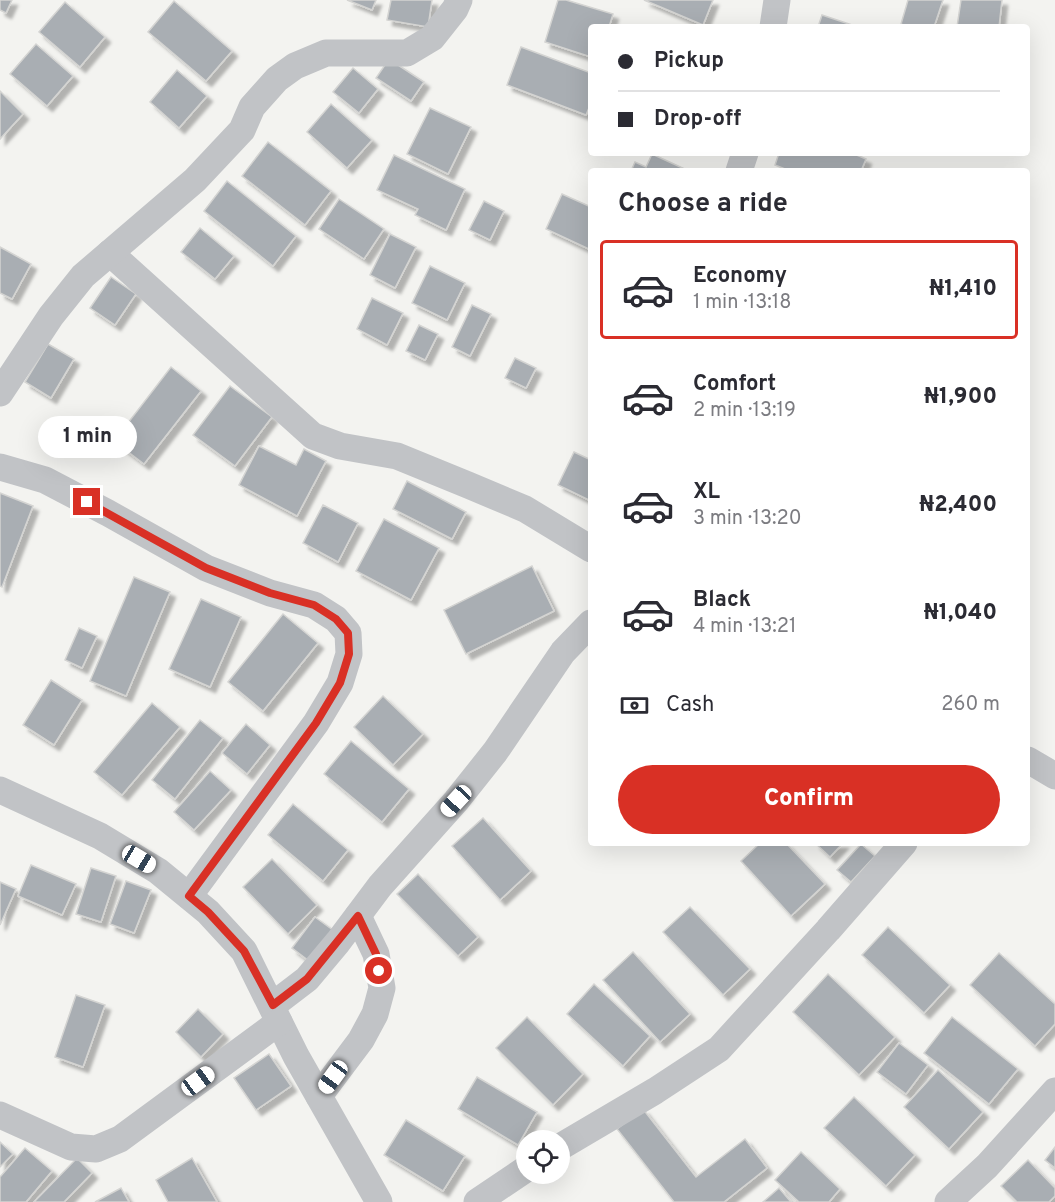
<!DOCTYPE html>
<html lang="en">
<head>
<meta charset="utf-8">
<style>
  :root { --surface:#fff; --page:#f2f2f3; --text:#2b2b33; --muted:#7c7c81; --line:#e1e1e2; --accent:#d93025 }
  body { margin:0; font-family:Overpass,sans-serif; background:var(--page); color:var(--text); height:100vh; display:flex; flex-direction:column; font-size:22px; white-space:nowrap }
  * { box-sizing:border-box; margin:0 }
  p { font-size:20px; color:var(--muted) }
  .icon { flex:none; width:33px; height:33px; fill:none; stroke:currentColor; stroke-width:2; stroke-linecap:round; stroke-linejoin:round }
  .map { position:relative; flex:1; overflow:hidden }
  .details { position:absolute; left:588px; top:168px; width:442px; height:678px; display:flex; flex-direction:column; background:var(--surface); border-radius:6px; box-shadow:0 6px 24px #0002 }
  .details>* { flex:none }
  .banner { position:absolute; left:588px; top:24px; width:442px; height:132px; border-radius:6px; box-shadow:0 6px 24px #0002; display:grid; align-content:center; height:132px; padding:0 30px; background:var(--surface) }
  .fabs { position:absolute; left:516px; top:1130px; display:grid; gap:12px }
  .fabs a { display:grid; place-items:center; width:54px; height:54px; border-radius:50%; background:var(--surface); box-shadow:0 6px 24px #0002; font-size:30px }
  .end { position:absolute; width:27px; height:27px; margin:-14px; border:8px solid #d93025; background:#fff; box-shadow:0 0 0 3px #fff }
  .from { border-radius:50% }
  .bubble { position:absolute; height:42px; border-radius:21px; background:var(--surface); box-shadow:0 6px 24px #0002; font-size:20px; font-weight:800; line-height:42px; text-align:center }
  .car { position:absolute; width:18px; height:36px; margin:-18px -9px; border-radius:8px; box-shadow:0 0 4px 2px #0007; background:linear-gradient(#fff 24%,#345 0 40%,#fff 0 76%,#345 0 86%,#fff 0) }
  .banner b { display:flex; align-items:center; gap:21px; height:57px; font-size:22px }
  .banner b+b { border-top:2px solid var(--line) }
  .banner i { width:15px; height:15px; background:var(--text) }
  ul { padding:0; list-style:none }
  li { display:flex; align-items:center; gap:18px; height:99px; margin:0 12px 9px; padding:0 18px; border:3px solid transparent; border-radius:6px }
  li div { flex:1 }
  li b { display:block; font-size:22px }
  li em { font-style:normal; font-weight:800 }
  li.on { border-color:var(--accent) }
  li>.icon { width:54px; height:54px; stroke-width:1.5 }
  h2 { padding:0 30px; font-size:27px; line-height:72px }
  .pay { display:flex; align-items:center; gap:15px; height:66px; padding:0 30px; font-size:22px }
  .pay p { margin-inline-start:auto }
  .cta { display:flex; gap:12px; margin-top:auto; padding:12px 30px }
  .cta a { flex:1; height:69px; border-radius:36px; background:var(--accent); color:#fff; font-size:24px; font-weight:800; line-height:69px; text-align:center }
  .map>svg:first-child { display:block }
  .building { fill:#a9aeb3; stroke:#d4d4d2; stroke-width:1.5; filter:url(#shadow) }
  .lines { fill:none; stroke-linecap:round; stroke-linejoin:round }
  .minor { stroke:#c1c3c6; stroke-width:27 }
  .route { stroke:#d93025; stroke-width:8 }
</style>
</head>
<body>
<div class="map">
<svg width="1055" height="1202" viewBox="0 0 1055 1202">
  <defs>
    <filter id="shadow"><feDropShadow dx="5.5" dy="5.5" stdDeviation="1.5" flood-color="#0004"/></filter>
  </defs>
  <rect width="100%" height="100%" fill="#f3f3f0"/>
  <g class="building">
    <polygon points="0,0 12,0 6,13 0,10"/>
    <polygon points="347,0 376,0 372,10"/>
    <polygon points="391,0 432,0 428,27 387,20"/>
    <polygon points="558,0 566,0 613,14 609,27 591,27 591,57 545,42"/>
    <polygon points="644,0 713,0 703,25"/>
    <polygon points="908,0 943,0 934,27 909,27 901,24"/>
    <polygon points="961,0 1002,0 999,27 957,27"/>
    <polygon points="174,1 232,51 206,81 148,32"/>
    <polygon points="65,2 105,37 80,67 39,32"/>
    <polygon points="822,15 858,27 818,27"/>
    <polygon points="36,44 73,76 47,106 10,74"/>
    <polygon points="521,47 591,73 591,103 586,115 507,85"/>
    <polygon points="389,59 424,82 411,101 376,78"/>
    <polygon points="353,68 378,89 359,113 333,92"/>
    <polygon points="177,70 207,96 179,128 150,102"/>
    <polygon points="0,91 23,114 0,139"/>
    <polygon points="331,104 372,140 347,168 307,132"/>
    <polygon points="430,108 471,127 448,174 407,154"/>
    <polygon points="268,142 331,191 305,225 242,176"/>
    <polygon points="779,153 852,153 866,159 861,171 790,171 775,165"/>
    <polygon points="652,154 689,171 631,171 635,162 646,167"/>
    <polygon points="394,155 465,189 446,230 415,215 418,209 377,190"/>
    <polygon points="227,181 296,236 273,266 204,211"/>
    <polygon points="562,194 591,207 591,250 546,229"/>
    <polygon points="339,199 384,229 364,259 319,229"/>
    <polygon points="484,201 504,211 490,240 469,230"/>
    <polygon points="200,228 234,256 215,279 181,252"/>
    <polygon points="390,234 416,247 395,288 370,275"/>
    <polygon points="0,247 31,264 12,299 0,293"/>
    <polygon points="430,266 465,283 447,320 412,303"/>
    <polygon points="111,277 136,294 115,325 90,308"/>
    <polygon points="372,298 403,313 387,345 357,329"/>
    <polygon points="472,305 491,314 470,356 452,347"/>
    <polygon points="419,325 438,334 425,360 406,351"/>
    <polygon points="48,344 74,359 51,398 25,382"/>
    <polygon points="515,358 536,368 526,388 505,378"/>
    <polygon points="171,367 201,391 144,464 114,441"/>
    <polygon points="230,386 272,417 235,466 193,435"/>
    <polygon points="259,446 296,465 304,449 326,461 297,516 239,485"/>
    <polygon points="574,452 591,460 591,501 558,485"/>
    <polygon points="407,481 466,512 452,539 393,509"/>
    <polygon points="0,493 33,506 2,587 0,586"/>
    <polygon points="323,505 358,523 338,562 303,543"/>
    <polygon points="384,519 439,548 411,600 356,571"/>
    <polygon points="532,566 554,611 466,654 444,610"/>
    <polygon points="134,577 170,592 126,696 90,681"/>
    <polygon points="201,599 241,617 210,687 169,669"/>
    <polygon points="283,614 318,643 263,711 228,682"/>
    <polygon points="79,628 97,636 82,668 65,660"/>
    <polygon points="51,680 82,700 54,745 23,725"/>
    <polygon points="383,696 423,734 393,765 354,727"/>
    <polygon points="152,703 180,727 122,795 94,772"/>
    <polygon points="200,720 223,738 175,799 152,780"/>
    <polygon points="246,724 270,745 247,774 222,753"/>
    <polygon points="351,741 409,789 382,822 324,774"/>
    <polygon points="210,771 231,790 194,830 174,812"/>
    <polygon points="293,804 348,850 323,881 268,835"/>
    <polygon points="483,818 531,871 500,900 452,846"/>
    <polygon points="760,843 786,843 825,884 791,916 741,861"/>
    <polygon points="815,843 843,843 830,857"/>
    <polygon points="861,844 875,856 851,882 837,870"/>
    <polygon points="272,859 317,905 288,934 243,887"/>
    <polygon points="31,865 76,884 62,915 18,896"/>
    <polygon points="91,868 116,876 101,922 76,914"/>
    <polygon points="418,874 478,937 458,956 397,894"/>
    <polygon points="126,881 151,890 134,933 110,924"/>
    <polygon points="0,882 16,889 0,925"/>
    <polygon points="690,907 750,969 723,995 663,932"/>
    <polygon points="315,917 337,933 313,964 292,948"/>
    <polygon points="888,927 950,985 924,1013 862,955"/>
    <polygon points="633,952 690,1014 660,1042 603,980"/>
    <polygon points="999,953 1055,1004 1055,1024 1035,1046 970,985"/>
    <polygon points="828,974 895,1037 859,1075 793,1012"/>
    <polygon points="594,984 650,1036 623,1066 567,1014"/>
    <polygon points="76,995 105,1005 83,1067 55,1057"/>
    <polygon points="198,1009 223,1034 201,1057 176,1032"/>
    <polygon points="527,1017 583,1074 553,1105 496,1048"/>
    <polygon points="952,1017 1018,1069 989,1104 924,1053"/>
    <polygon points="899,1043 928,1065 906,1094 877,1072"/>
    <polygon points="269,1054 291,1086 256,1110 234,1078"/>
    <polygon points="938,1070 983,1112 949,1149 904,1107"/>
    <polygon points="477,1077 537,1112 518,1145 458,1109"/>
    <polygon points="854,1097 915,1155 886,1186 824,1128"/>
    <polygon points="643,1109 696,1177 745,1139 767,1168 724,1202 674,1202 617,1129"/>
    <polygon points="406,1120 465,1156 443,1191 384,1155"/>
    <polygon points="0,1142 13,1154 0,1167"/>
    <polygon points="1055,1147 1055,1168 1045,1160"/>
    <polygon points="25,1148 52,1171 26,1202 0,1202 0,1177"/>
    <polygon points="801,1152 840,1189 829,1202 799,1202 775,1180"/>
    <polygon points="77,1158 92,1173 64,1202 34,1202"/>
    <polygon points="192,1158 217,1202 168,1202 156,1180"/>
    <polygon points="1028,1160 1055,1188 1055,1196 1049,1202 1017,1202 1001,1186"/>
    <polygon points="121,1188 129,1202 95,1202"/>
    <polygon points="779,1188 791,1202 763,1202"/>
  </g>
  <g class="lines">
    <g class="minor">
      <polyline points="773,27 777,0"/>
      <polyline points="739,171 745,153"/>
      <polyline points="110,253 313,436 340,446 397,456 468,485 525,509 591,549"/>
      <polyline points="0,393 51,316 83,276 195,180 242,130 252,107 277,79 295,66 326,53 407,53 432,38 455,9 459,0"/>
      <polyline points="0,467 45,480 108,513 206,568 270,593 314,605 336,619 348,633 349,654 340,683 316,723 189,896"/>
      <polyline points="1028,760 1055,776"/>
      <polyline points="0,790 100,836 158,871 208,912 244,951 296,1056 379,1202"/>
      <polyline points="273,1005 307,979 338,942 380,886 456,801 495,752 563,652 591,623"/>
      <polyline points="319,1096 361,1040 375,1014 382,988 376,954 358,916"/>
      <polyline points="0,1115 71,1147 96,1149 120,1139 279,1022"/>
      <polyline points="560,1147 655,1091 719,1049 828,930 904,843"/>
      <polyline points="477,1202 526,1169"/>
      <polyline points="948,1202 987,1166 1055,1091"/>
    </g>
  </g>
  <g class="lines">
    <polyline class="route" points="87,502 206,568 270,593 314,605 336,619 348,633 349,654 340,683 316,723 189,896 208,912 244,951 273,1005 307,979 358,916 376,954 379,971"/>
  </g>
</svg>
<div class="fabs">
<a><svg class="icon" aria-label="locate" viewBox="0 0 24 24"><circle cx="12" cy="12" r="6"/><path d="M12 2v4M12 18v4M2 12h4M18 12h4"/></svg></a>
</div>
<i class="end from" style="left:379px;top:971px"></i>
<i class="end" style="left:87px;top:502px"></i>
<div class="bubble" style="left:38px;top:416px;width:99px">1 min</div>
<i class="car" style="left:456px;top:801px;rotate:223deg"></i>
<i class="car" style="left:139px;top:859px;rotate:121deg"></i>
<i class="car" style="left:333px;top:1077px;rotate:216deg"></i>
<i class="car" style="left:198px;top:1081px;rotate:54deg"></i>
<div class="banner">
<b><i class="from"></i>Pickup</b>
<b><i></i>Drop-off</b>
</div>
<section class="details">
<h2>Choose a ride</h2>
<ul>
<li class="on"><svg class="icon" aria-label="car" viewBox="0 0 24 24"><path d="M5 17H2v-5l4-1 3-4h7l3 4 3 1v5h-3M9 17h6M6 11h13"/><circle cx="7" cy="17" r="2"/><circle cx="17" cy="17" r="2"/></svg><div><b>Economy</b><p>1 min · 13:18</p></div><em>₦1,410</em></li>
<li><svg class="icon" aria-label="car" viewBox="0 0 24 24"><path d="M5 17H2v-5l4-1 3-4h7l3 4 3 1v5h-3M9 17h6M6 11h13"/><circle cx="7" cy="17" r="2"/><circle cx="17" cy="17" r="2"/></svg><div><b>Comfort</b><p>2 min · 13:19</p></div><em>₦1,900</em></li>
<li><svg class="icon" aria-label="car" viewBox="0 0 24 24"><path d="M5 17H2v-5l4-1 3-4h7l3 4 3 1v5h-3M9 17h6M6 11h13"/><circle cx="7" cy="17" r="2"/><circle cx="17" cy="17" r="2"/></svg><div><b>XL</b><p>3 min · 13:20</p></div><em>₦2,400</em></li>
<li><svg class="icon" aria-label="car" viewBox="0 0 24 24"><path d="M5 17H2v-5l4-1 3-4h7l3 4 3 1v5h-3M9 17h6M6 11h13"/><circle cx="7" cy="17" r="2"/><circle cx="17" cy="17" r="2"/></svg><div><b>Black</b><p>4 min · 13:21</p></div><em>₦1,040</em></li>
</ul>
<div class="pay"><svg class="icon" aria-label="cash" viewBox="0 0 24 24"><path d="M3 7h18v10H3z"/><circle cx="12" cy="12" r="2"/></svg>Cash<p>260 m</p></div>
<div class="cta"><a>Confirm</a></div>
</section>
</div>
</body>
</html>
